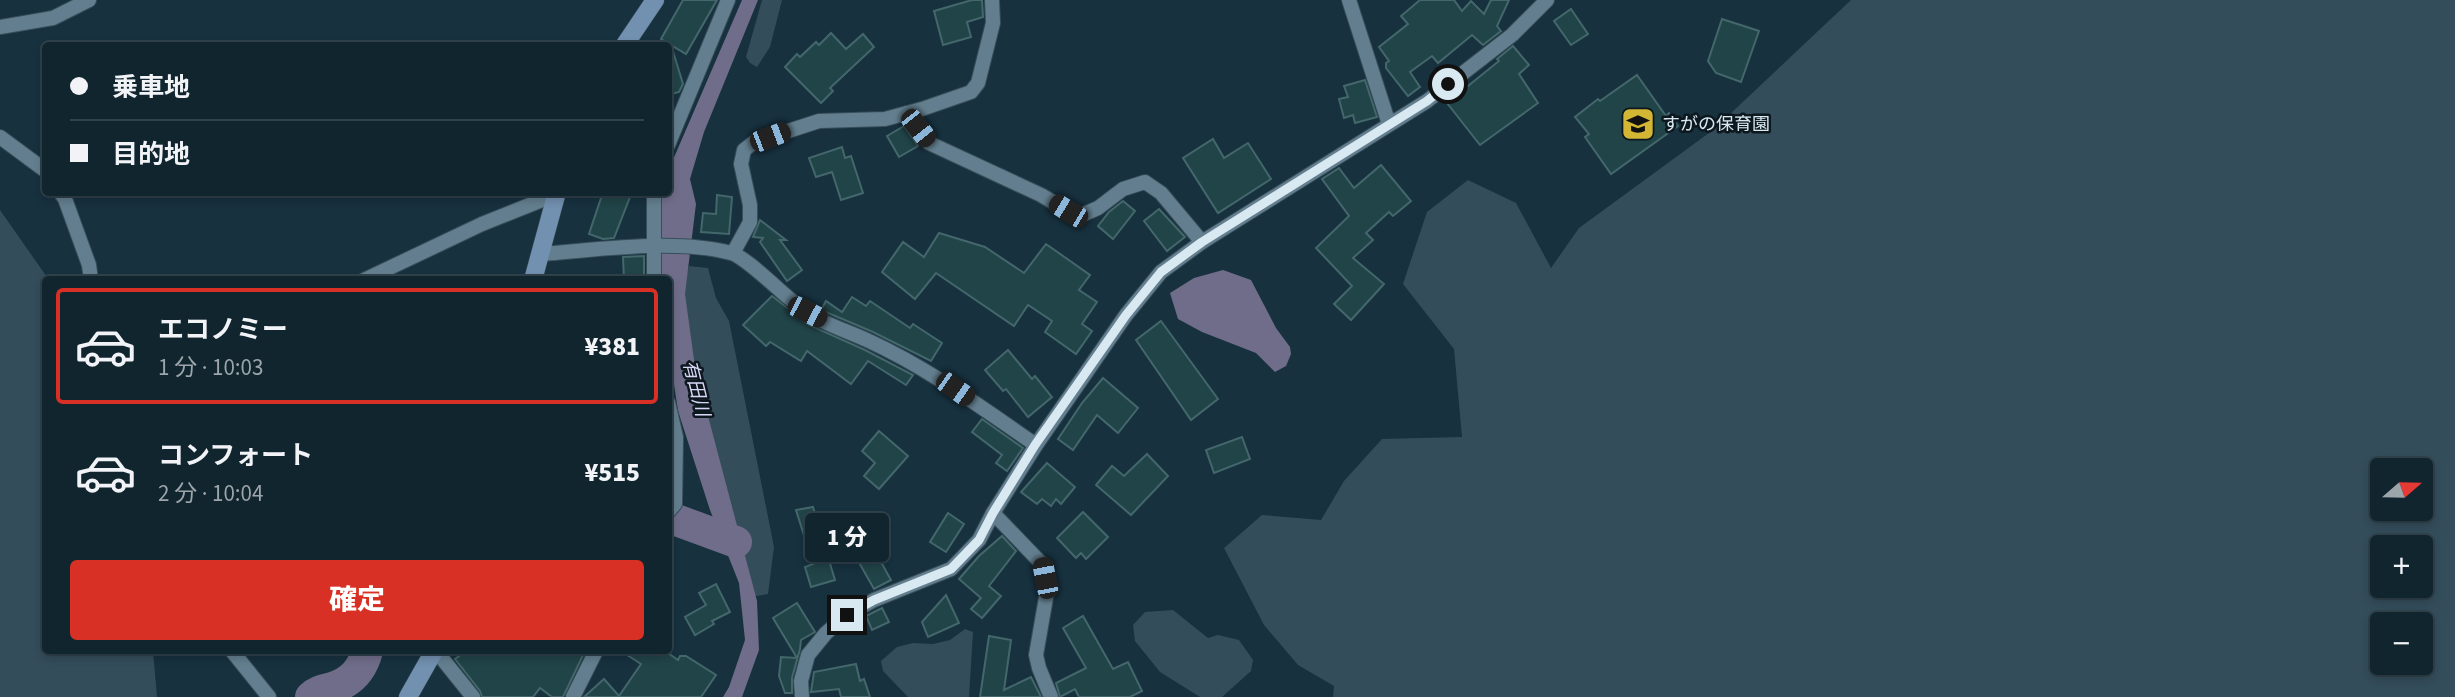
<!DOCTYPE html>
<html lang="ja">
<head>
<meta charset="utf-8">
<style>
  :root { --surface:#11252f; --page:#1a2d37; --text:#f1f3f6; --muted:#9ca5aa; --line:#30424b; --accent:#d93025 }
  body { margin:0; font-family:"Source Sans 3","Noto Sans JP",sans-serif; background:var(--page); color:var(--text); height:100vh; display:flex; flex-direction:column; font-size:26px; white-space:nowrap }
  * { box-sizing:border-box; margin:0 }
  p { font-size:23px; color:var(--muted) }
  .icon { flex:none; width:38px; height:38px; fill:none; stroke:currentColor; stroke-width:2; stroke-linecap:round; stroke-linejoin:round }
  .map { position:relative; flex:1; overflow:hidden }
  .side { position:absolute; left:42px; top:276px; width:630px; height:378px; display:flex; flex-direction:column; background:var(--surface); border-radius:7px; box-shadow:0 4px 10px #0003,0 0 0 2px var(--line) }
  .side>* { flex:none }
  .guide { position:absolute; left:42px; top:42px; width:630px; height:154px; border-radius:7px; box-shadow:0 4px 10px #0003,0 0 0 2px var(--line); display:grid; align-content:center; height:154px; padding:0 28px; background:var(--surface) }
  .needle { width:46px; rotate:70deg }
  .fabs { position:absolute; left:2370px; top:458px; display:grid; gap:14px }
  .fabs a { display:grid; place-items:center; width:63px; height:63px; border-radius:7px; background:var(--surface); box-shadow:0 4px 10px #0003,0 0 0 2px var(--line); font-size:35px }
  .end { position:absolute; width:32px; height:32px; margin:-16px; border:9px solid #d9e9f2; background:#111; box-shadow:0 0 0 4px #111 }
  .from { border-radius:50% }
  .bubble { position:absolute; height:49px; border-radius:7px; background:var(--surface); box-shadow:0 4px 10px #0003,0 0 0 2px var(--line); font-size:23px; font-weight:800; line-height:49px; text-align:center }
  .car { position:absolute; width:21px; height:42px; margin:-21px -10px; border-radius:9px; box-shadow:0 0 5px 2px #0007; background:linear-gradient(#222 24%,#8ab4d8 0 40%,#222 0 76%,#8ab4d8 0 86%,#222 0) }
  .guide b { display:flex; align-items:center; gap:24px; height:66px; font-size:26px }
  .guide b+b { border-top:2px solid var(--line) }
  .guide i { width:18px; height:18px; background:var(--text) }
  ul { padding:12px 0 0; list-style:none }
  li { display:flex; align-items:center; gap:21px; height:116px; margin:0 14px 10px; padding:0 14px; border:4px solid transparent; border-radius:7px }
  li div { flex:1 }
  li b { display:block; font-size:26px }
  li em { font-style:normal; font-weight:800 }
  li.selected { border-color:var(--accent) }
  li>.icon { width:63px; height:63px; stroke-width:1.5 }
  .action { display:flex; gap:14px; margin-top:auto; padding:14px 28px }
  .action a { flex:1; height:80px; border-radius:7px; background:var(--accent); color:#fff; font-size:28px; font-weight:800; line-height:80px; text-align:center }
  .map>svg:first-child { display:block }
  .green { fill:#344d5b; fill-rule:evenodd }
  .water { fill:#706d8a }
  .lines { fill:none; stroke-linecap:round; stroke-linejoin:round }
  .river { stroke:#706d8a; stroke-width:32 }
  .building { fill:#214448; stroke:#43676b; stroke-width:2 }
  .street-casing { stroke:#384e5a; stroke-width:16 }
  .secondary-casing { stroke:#384e5a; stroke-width:19 }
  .street { stroke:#637f8f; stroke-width:14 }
  .secondary { stroke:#7290af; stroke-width:18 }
  .route { stroke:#d9e9f2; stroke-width:9 }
  .labels { text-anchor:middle; stroke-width:5; stroke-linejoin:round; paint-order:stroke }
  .poi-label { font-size:18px; fill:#d9e9f2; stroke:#0c171e; text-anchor:start }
  .water-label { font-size:19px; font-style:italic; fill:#d8d6f7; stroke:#0c171e }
</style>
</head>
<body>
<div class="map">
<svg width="2455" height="697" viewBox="0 0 2455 697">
  <rect width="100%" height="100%" fill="#17313f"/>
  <g class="green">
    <polygon points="762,0 782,0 770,47 757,67 750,63 746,57"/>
    <path d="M1851 0H2455V697H1333L1334 686 1298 665 1264 625 1224 548 1262 515 1321 520 1344 481 1382 439 1462 437 1454 349 1403 284 1427 212 1468 180 1516 203 1551 268 1579 228 1713 130ZM2382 471H2420V509H2382ZM2382 548H2420V586H2382ZM2382 625H2420V663H2382Z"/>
    <polygon points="0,210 49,280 46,280 46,651 153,651 157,697 0,697"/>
    <polygon points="689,266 708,268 716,298 729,321 774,547 768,594 751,597 694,397 681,299"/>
    <polygon points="1173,610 1208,638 1218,635 1239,640 1253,660 1251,671 1222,697 1200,697 1160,672 1135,641 1133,625 1145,612"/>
    <polygon points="965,629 973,632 969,697 908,697 883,671 881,661 897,647 913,643 933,644 950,640"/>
  </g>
  <g class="water">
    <polygon points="742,0 758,0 704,132 690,179 696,204 685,294 695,367 757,601 759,650 742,697 723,697 729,687 745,640 739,583 710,510 678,411 669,351 668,280 657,280 658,193 668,192 669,169"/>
    <polygon points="1223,270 1251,280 1276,328 1290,347 1291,354 1286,366 1275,372 1256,353 1202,332 1178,319 1170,293 1194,278"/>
  </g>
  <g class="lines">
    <g class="river">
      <polyline points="668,517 736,542"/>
      <path d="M311 697C317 691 324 690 332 688 352 682 362 670 367 651"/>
    </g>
  </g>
  <g class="building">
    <polygon points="683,0 717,0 686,54 661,39"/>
    <polygon points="972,0 982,0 983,17 967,22 971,37 943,45 934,11"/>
    <polygon points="1420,0 1454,0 1462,11 1471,1 1484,14 1491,0 1509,0 1497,26 1501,31 1483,45 1472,35 1438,63 1432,56 1410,72 1420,87 1408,96 1386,68 1386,63 1389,61 1379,47 1408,24 1401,16"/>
    <polygon points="1571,9 1588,34 1571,45 1554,21"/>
    <polygon points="1722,19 1759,31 1741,82 1716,73 1708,61"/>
    <polygon points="831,33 846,49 863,34 874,47 830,88 833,91 821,103 785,67 797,54 800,57 816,42 819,45"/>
    <polygon points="1513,46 1529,65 1519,74 1538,103 1480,145 1447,103 1499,61 1497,59"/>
    <polygon points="672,48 683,84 679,92 668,95 668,49"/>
    <polygon points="1637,75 1666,116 1669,113 1678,126 1611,174 1585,137 1589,134 1575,117 1598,99 1600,101"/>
    <polygon points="1365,80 1377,117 1355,123 1353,115 1344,118 1339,99 1348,97 1344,86"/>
    <polygon points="904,126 918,146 899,157 887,136"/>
    <polygon points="1213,139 1224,158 1248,143 1271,179 1218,213 1183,158"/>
    <polygon points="842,147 845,158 851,156 863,193 841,200 832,172 816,177 809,158"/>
    <polygon points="1381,165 1411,201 1393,216 1389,212 1366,233 1373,240 1353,258 1384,284 1351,320 1334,304 1352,286 1316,248 1349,216 1322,179 1339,168 1354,188"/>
    <polygon points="603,192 622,192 630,197 614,238 603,239 589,234"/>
    <polygon points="717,195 732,197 729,234 701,232 703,213 716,214"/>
    <polygon points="1123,201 1135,211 1113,239 1098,226 1109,212"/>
    <polygon points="1159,209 1185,237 1167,251 1144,221"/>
    <polygon points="760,220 786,240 780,240 802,270 787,281 760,242 763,238 753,237"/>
    <polygon points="939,233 985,247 1024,273 1046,244 1090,275 1079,290 1097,302 1082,324 1092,331 1076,354 1045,332 1052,321 1028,305 1014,326 936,273 915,299 882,272 903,242 924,257"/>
    <polygon points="644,256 644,280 624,280 623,257"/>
    <polygon points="772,296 809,325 865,350 913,375 906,385 868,361 851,384 807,351 801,361 770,342 766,346 743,325"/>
    <polygon points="852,297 866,306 870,301 910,328 913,324 942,343 931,361 873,332 821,310 826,301 842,312"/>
    <polygon points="1161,321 1218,399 1191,420 1136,340"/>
    <polygon points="1008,350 1032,379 1035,376 1052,397 1028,417 1006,389 1003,391 985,370"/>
    <polygon points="1103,378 1138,408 1118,433 1097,415 1073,450 1058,439 1082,403"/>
    <polygon points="982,419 1023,448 1007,471 996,463 1002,455 972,432"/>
    <polygon points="879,431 908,456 879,489 864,476 875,463 862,451"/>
    <polygon points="1242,437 1250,459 1214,473 1206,450"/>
    <polygon points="1147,454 1168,476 1131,515 1096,485 1112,466 1124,476"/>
    <polygon points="1047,463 1075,487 1061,504 1056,499 1051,506 1042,499 1037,504 1021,492"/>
    <polygon points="813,507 835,580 811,587 805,567 813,564 796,510"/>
    <polygon points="1083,512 1108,537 1086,559 1081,553 1076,558 1057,538"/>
    <polygon points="948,513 964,524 946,552 930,542"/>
    <polygon points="1002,536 1016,551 989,586 1001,596 982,618 971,609 981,598 959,579 979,556"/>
    <polygon points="870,542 891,580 874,589 853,552"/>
    <polygon points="716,584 730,612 712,621 714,624 695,635 685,617 706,605 699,593"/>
    <polygon points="946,595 959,623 928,637 922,622"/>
    <polygon points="797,603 815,632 801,640 800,649 792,678 792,693 785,693 779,676 781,657 797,658 773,618"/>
    <polygon points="882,608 889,622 872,630 866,616"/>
    <polygon points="1083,616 1113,669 1128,662 1142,691 1130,697 1079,697 1075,689 1060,697 1056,683 1086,668 1063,628"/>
    <polygon points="989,636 1011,640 1004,690 1031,677 1041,697 980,697"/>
    <polygon points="466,651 585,651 563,697 552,697 540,688 533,697 482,697 480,691 455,659"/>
    <polygon points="621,651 665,651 678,660 680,656 686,656 716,675 701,697 584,697 604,679 619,696 641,664"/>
    <polygon points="856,664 860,681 864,679 870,697 841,697 839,689 811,692 814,672"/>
  </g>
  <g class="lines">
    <defs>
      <g id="street">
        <polyline points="1349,0 1389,124"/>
        <polyline points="0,27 53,18 89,0"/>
        <polyline points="907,113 929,143 1041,195 1068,211 1082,215 1098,208 1123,189 1145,182 1161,193 1202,242"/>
        <polyline points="0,137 46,171"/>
        <polyline points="668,145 728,0"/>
        <polyline points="60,192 65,199 89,265 91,280"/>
        <polyline points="733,253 750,222 750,205 741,164 744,150 753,143 770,137 819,121 885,119 922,109 971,92 978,83 993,23 992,0"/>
        <path d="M540 254C598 250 675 238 731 253 747 257 787 299 806 312 826 325 848 331 869 341 928 368 982 408 1036 445"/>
        <polyline points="364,280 482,224 557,194"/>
        <polyline points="654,280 654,192"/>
        <polyline points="668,402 676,437 675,504 668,512"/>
        <polyline points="993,513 1042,564 1047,592 1036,655 1039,668 1051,697"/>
        <polyline points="232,651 269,697"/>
        <polyline points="436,651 473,697"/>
        <polyline points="573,697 596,651"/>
        <polyline points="802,697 801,681 808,655 826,633 847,615 874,600 951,569 979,540 993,513 1036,445 1126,315 1161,272 1202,242 1427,101 1512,35 1547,0"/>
      </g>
      <g id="secondary">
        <polyline points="624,46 655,0"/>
        <polyline points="533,280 557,192"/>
        <polyline points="408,697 434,651"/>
      </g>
    </defs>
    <use href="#street" class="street-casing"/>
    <use href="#secondary" class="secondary-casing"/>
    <use href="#street" class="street"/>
    <use href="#secondary" class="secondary"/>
  </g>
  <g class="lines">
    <polyline class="route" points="847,615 874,600 951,569 979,540 993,513 1035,445 1126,315 1161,272 1202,242 1427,101 1448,84"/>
  </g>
  <defs>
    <symbol id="school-square" viewBox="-11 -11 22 22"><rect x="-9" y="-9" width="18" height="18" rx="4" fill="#d4b635" stroke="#0c171e"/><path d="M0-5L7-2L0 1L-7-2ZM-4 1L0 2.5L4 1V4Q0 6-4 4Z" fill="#111"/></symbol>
  </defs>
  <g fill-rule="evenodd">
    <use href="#school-square" x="1619" y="105" width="38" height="38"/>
  </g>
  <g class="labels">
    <g class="poi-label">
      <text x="1662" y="130">すがの保育園</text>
    </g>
    <g class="water-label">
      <text transform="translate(697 388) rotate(76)" y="7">有田川</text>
    </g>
  </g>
</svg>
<div class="fabs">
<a><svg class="needle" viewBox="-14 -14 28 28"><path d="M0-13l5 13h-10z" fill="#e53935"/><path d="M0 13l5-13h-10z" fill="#9ca5aa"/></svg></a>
<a>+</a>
<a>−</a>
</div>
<i class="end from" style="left:1448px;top:84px"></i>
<i class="end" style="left:847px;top:615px"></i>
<div class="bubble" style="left:805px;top:513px;width:84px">1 分</div>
<i class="car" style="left:918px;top:128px;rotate:142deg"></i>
<i class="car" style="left:770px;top:137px;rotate:69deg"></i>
<i class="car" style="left:1068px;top:211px;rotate:301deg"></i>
<i class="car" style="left:807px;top:312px;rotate:117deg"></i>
<i class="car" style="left:955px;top:389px;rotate:125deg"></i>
<i class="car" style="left:1045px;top:578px;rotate:349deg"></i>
<div class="guide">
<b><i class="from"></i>乗車地</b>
<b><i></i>目的地</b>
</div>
<section class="side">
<ul>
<li class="selected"><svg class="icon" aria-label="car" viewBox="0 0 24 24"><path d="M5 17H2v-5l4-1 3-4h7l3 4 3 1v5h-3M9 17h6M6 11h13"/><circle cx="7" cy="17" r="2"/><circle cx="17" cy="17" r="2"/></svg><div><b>エコノミー</b><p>1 分 · 10:03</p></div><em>¥381</em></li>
<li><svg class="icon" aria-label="car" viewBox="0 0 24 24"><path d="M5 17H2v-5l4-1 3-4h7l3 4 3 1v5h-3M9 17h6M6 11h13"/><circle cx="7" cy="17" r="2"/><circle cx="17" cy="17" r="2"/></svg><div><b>コンフォート</b><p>2 分 · 10:04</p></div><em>¥515</em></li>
</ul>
<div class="action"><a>確定</a></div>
</section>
</div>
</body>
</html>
